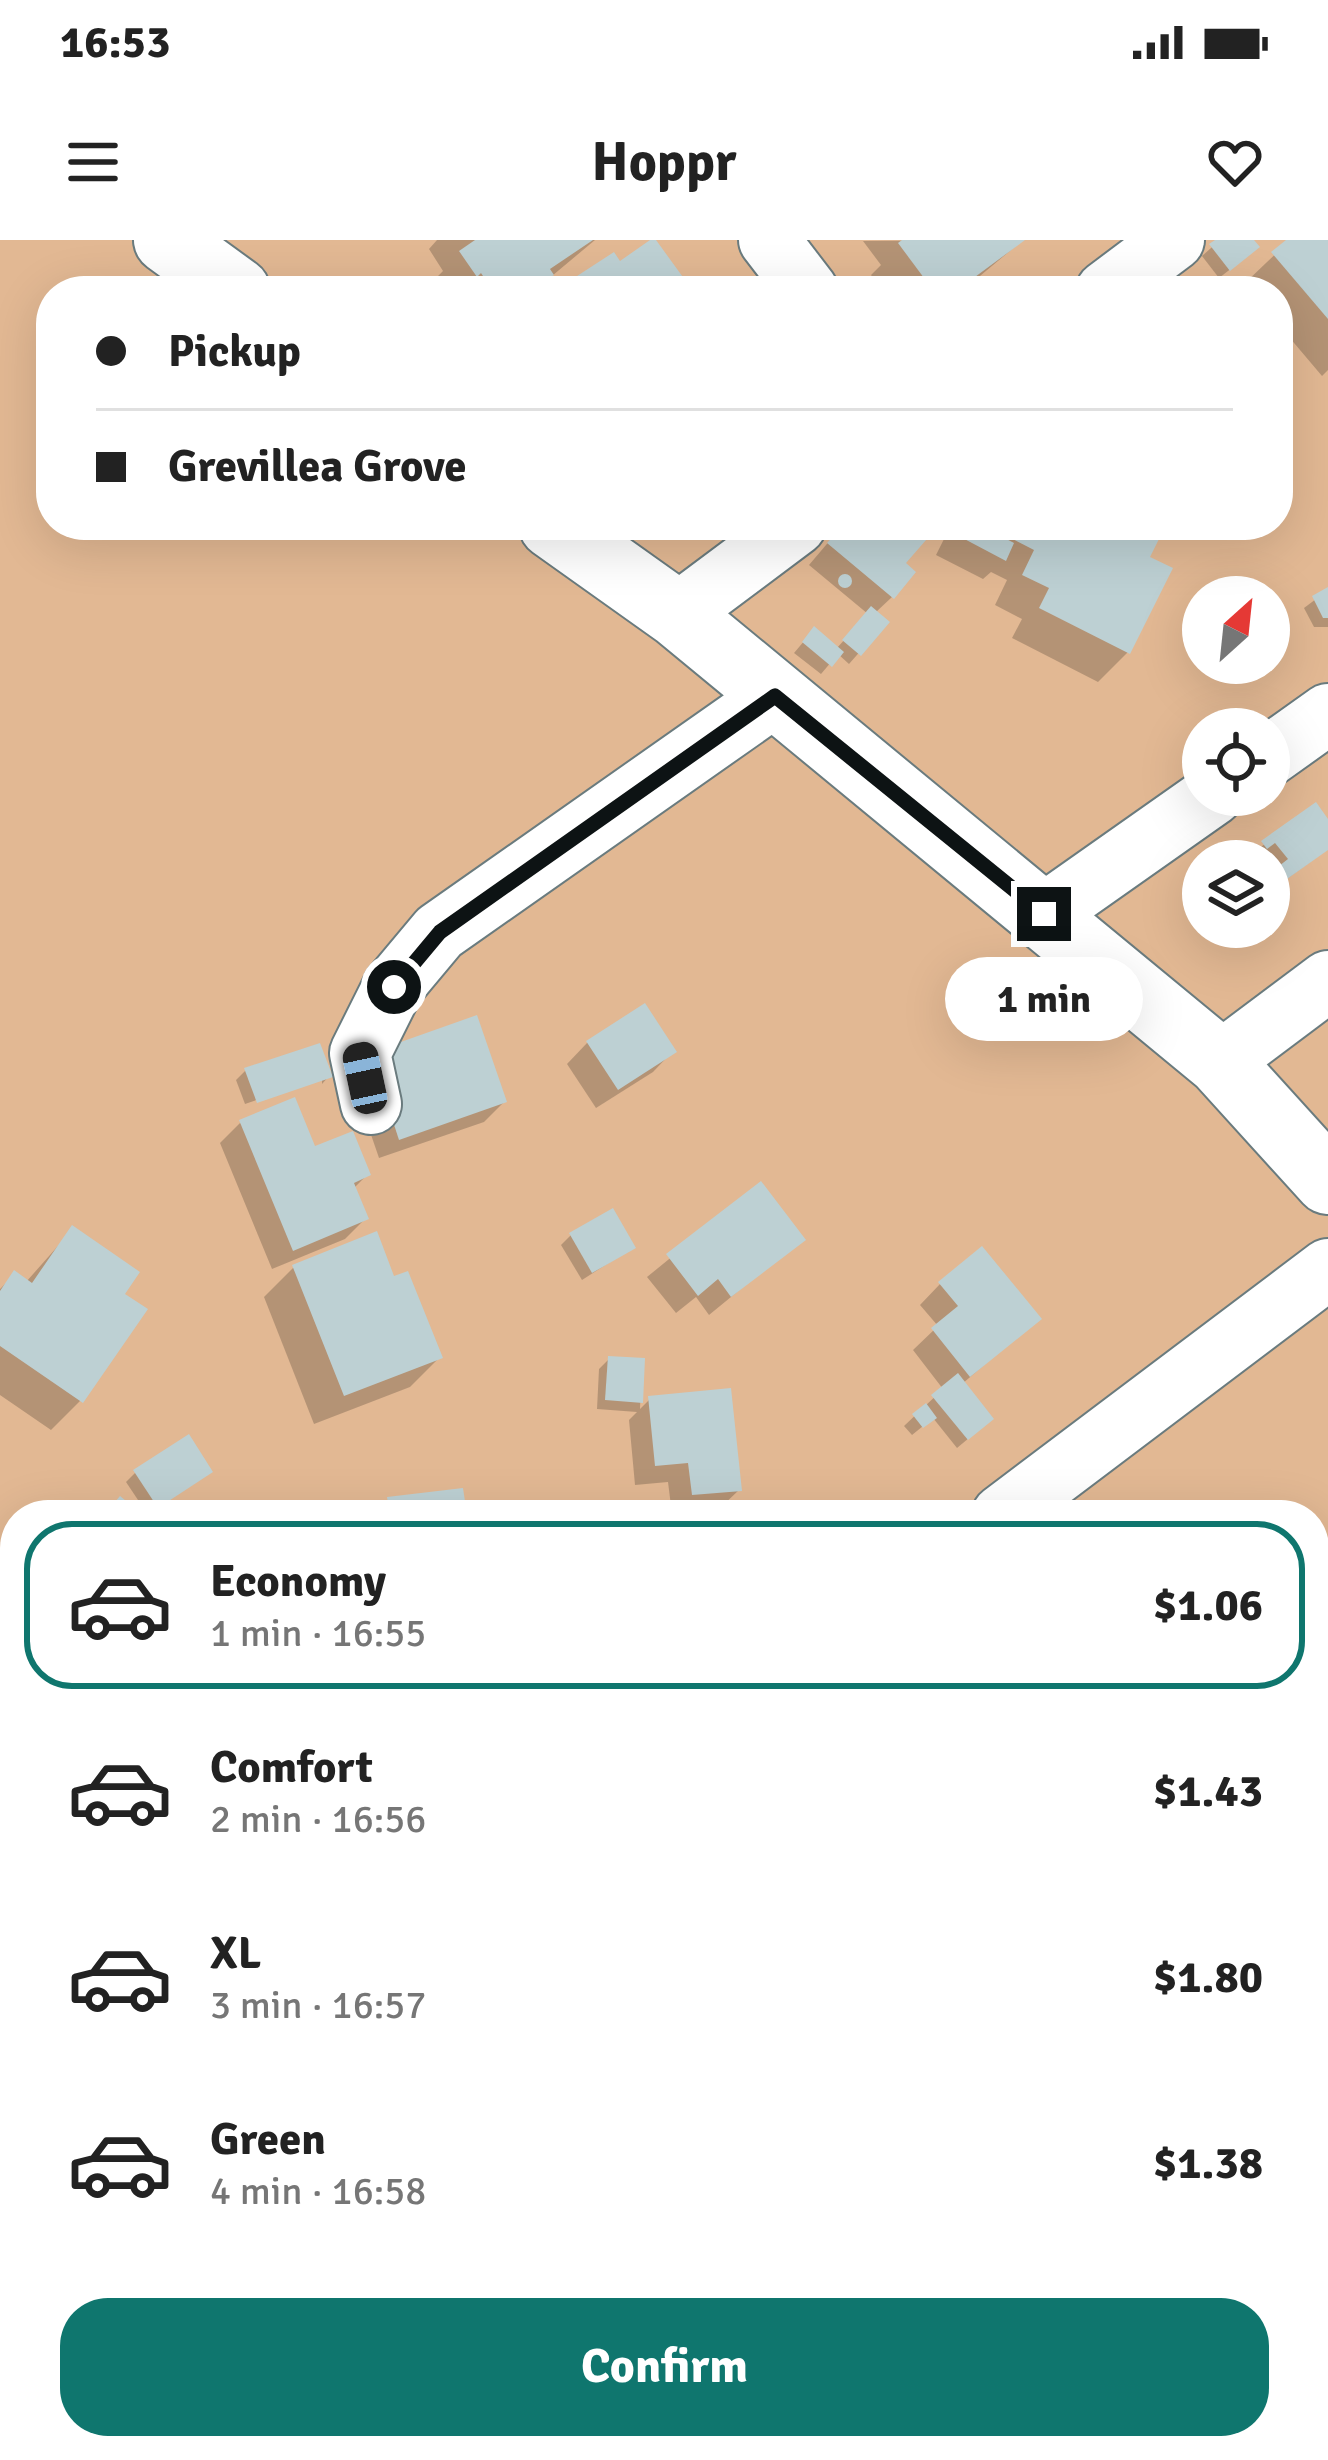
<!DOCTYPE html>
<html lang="en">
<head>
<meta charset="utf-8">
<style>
  :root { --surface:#fff; --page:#f2f2f2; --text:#222; --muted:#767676; --line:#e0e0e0; --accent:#0f766e }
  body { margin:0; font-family:Signika,sans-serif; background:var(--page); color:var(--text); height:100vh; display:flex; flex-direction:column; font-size:45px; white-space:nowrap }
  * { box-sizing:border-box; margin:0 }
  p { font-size:39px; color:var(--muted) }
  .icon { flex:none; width:66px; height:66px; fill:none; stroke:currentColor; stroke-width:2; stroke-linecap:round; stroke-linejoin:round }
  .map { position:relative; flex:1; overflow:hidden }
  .sheet { position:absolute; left:0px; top:1260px; width:1329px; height:960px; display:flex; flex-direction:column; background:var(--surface); border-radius:48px 48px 0 0; box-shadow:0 12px 48px #0002 }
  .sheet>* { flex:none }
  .hud { position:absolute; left:36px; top:36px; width:1257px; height:264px; border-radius:48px; box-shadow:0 12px 48px #0002; display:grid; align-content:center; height:264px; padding:0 60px; background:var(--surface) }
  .needle { width:78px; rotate:27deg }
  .tools { position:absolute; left:1182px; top:336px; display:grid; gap:24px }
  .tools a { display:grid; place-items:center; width:108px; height:108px; border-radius:50%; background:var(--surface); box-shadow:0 12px 48px #0002; font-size:60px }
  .end { position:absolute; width:54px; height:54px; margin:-27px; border:15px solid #0d1314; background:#fff; box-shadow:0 0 0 6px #fff }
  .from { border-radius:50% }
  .bubble { position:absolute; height:84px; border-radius:42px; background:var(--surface); box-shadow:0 12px 48px #0002; font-size:39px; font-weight:800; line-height:84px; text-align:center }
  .car { position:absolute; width:36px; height:72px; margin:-36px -18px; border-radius:15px; box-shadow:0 0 9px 3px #0007; background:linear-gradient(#222 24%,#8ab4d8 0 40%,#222 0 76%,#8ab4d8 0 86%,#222 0) }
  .hud b { display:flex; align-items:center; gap:42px; height:114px; font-size:45px }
  .hud b+b { border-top:3px solid var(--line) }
  .hud i { width:30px; height:30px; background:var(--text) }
  ul { padding:21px 0 0; list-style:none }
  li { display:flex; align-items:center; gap:36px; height:168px; margin:0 24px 18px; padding:0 36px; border:6px solid transparent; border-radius:48px }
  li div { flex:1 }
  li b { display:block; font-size:45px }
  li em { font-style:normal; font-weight:800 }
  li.on { border-color:var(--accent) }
  li>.icon { width:108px; height:108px; stroke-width:1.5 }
  .primary-button { display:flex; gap:24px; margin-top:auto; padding:24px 60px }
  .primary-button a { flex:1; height:138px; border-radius:48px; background:var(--accent); color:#fff; font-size:48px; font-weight:800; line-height:138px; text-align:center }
  .status { display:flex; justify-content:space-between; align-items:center; height:84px; padding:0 60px; background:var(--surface); direction:ltr }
  .status svg { height:33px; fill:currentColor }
  header { display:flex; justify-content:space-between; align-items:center; height:156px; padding:0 60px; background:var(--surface); font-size:54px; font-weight:800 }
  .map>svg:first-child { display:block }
  .garden { fill:#e2b893; fill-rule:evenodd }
  .shadow { fill:#0003 }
  .building { fill:#bdd0d3 }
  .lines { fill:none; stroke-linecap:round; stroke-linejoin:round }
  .minor-casing { stroke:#6a7b7e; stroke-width:64 }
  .tertiary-casing { stroke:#6a7b7e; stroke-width:70 }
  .minor { stroke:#fff; stroke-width:60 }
  .tertiary { stroke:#fff; stroke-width:66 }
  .route { stroke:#0d1314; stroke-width:15 }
</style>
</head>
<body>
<div class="status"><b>16:53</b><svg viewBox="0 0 49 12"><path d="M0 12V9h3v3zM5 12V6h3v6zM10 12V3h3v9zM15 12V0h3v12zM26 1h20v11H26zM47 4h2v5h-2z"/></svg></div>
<header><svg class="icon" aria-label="menu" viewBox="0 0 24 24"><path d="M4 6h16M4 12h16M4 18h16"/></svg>Hoppr<svg class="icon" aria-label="heart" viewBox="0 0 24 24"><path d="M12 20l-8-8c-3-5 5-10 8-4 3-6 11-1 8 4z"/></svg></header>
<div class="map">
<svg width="1328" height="2220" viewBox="0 0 1328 2220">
  <rect width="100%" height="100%" fill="#ddf0f3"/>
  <path class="garden" d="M0 0H1328V2220H0ZM51 51H1278V285H51ZM1203 357H1269V423H1203ZM1203 489H1269V555H1203ZM1203 621H1269V687H1203ZM15 1275H1314V2205H15Z"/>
  <g class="shadow">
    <polygon points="437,0 595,0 534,51 437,51 431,43 443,31 429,9"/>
    <polygon points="1023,0 962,51 883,51 871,35 881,25 863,1"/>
    <polygon points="1220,0 1250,0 1246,17 1219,38 1202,16"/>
    <polygon points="1290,0 1328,0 1328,130 1322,136 1278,84 1278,51 1250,51 1244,44"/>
    <polygon points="843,285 920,285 892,357 875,373 886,382 849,424 838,414 821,434 794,413 805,400 836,409 868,374 809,325"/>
    <polygon points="951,285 1157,285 1146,318 1128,412 1098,442 1012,398 1022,379 995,365 1007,340 991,332 983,339 936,315"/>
    <polygon points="1328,350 1328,387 1314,387 1304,368"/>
    <polygon points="1315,566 1328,584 1328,609 1277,646 1271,638 1280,630 1264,610 1256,616 1253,613"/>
    <polygon points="1203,642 1203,664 1194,651"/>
    <polygon points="644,767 673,811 653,832 596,868 567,824 587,803"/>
    <polygon points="246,830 329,836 322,844 322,837 245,864 236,840"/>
    <polygon points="504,862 484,882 379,918 367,883"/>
    <polygon points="240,883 368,934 353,949 365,979 345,999 272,1029 220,903"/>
    <polygon points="760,945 802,999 709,1075 696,1057 676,1073 647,1037"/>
    <polygon points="73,989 121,1054 80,1161 51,1190 0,1155 0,1049 15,1034 26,1042"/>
    <polygon points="571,995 632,1008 582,1040 561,1005"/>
    <polygon points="294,1027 392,1040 439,1118 410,1147 314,1184 264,1057"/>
    <polygon points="940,1044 1038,1079 962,1144 981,1188 957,1208 933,1178 912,1195 904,1186 943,1149 913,1110 938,1086 920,1065"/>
    <polygon points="609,1119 642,1121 640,1169 650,1159 739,1250 718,1270 672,1274 668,1242 635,1245 629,1180 637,1172 597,1169 599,1129"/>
    <polygon points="209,1231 148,1275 126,1242 135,1233"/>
    <polygon points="389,1260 464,1275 373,1275"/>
    <polygon points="691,2205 764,2205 749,2220 707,2220"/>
    <polygon points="953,2205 1117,2205 1102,2220 1059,2220 1054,2216 1051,2220 938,2220"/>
  </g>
  <g class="building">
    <polygon points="475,0 593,0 550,29 554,35 531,51 493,51 481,33 477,37 459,11"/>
    <polygon points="650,0 656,0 693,51 554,51 614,12 620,21"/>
    <polygon points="902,0 1025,0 956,51 927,42 898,3"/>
    <polygon points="1215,0 1254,0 1260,7 1230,31 1209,4"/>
    <polygon points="1286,0 1328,0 1328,79 1271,12"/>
    <polygon points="843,285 924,285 933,292 906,323 916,332 894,359 827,303"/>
    <polygon points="959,285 1001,285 997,294 1014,303 1006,321 955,294"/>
    <polygon points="1007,285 1166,285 1150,317 1173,328 1130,414 1039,368 1049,348 1022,335 1034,310 1003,294"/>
    <circle cx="845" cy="341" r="7"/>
    <polygon points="1328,347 1328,378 1323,378 1312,356"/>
    <polygon points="871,366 890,382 861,416 842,400"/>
    <polygon points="814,386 844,412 832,427 802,402"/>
    <polygon points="1316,562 1328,579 1328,610 1287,639 1279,626 1288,619 1275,603 1267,609 1261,601"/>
    <polygon points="645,763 677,812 618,850 586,801"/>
    <polygon points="477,775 507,862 399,900 386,860 381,809"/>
    <polygon points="320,803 333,837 257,863 244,828"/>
    <polygon points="295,857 315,906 353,891 371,935 354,943 369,979 293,1011 239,880"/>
    <polygon points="761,941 806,1000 731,1057 718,1039 698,1056 666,1014"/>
    <polygon points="613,968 636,1008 592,1033 569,993"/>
    <polygon points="72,985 140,1032 125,1054 148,1069 83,1163 0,1106 0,1051 14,1030 32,1043"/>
    <polygon points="377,991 394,1036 408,1031 443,1118 344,1156 292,1025"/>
    <polygon points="982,1006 1042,1079 970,1137 931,1088 958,1066 938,1042"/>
    <polygon points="608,1116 645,1118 643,1163 605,1160"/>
    <polygon points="958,1133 994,1179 968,1200 931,1155"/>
    <polygon points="731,1148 742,1251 692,1255 688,1223 655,1226 648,1156"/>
    <polygon points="926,1163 937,1178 923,1188 912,1174"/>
    <polygon points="189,1194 213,1232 158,1268 133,1230"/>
    <polygon points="463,1248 467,1275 390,1275 387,1257"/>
    <polygon points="120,1256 143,1275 104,1275"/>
    <polygon points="0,1385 15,1408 15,1437 0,1447"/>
    <polygon points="1328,1746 1328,1926 1324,1931 1314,1923 1314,1763"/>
    <polygon points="853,2205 935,2205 922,2220 840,2220"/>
    <polygon points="951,2205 1067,2205 1055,2220 939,2220"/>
  </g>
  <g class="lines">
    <defs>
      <g id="minor">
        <polyline points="769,0 808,51"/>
        <polyline points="1106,51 1174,0"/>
        <polyline points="677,374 796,285"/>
        <polyline points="1269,516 1328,474"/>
        <polyline points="1044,674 1213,555"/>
        <polyline points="1220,822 1328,741"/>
        <polyline points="371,864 360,813 393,747 439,692 775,456"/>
        <polyline points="1002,1275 1328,1029"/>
      </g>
      <g id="tertiary">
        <polyline points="167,0 237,51"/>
        <polyline points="552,285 677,374 1220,822 1328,941"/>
      </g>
    </defs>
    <use href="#minor" class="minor-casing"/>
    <use href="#tertiary" class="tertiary-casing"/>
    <use href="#minor" class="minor"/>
    <use href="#tertiary" class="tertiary"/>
  </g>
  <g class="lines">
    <polyline class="route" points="394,747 440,692 775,456 1044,674"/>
  </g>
</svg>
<div class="tools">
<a><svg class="needle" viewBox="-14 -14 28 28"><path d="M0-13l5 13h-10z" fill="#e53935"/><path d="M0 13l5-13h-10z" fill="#767676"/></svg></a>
<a><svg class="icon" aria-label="locate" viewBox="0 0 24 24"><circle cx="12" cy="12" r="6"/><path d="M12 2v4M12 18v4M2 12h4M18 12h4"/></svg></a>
<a><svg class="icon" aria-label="layers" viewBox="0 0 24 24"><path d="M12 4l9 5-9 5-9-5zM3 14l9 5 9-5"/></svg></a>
</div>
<i class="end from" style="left:394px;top:747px"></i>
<i class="end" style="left:1044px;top:674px"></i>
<div class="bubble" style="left:945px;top:717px;width:198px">1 min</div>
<i class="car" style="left:365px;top:838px;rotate:348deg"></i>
<div class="hud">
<b><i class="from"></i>Pickup</b>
<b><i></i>Grevillea Grove</b>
</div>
<section class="sheet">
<ul>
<li class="on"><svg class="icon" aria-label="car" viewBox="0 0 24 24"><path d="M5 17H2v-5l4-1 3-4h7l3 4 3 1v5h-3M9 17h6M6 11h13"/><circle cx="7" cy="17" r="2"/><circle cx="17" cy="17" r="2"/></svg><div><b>Economy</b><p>1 min · 16:55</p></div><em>$1.06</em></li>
<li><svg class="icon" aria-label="car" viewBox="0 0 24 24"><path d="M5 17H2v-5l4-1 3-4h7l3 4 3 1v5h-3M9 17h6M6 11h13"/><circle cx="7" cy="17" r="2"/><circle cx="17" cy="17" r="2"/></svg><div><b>Comfort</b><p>2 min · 16:56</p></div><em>$1.43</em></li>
<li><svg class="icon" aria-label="car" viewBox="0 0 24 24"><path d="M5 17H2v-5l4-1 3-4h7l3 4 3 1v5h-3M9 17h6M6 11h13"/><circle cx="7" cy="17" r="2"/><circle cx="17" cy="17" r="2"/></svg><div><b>XL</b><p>3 min · 16:57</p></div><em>$1.80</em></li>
<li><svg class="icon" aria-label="car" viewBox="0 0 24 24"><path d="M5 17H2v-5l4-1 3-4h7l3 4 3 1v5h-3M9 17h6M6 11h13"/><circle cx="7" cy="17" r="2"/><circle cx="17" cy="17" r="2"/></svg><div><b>Green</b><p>4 min · 16:58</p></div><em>$1.38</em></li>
</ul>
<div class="primary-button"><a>Confirm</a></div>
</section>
</div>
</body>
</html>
